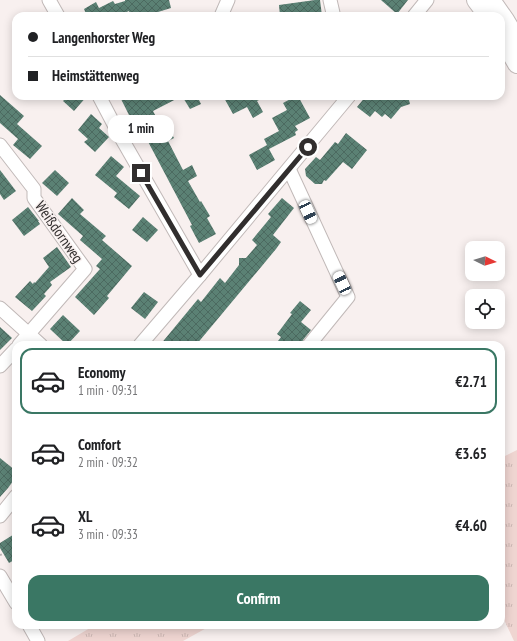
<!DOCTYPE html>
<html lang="en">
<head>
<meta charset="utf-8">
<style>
  :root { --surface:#fff; --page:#f6f6f6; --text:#202124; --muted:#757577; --line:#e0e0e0; --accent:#3a7764 }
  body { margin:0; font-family:"PT Sans Narrow",sans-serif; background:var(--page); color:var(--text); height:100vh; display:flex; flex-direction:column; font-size:15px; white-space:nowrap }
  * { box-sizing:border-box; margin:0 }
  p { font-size:13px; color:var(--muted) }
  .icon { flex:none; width:22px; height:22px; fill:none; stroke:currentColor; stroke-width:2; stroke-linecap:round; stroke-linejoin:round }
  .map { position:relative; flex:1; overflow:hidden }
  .drawer { position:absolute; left:12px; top:341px; width:493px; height:288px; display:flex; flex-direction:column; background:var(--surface); border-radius:12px; box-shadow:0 2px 10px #0003 }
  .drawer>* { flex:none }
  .banner { position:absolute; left:12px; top:12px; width:493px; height:88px; border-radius:12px; box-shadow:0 2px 10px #0003; display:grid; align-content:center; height:88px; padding:0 16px; background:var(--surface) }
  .needle { width:26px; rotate:95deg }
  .fabs { position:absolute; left:465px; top:241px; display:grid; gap:8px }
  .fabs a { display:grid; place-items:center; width:40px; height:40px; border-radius:8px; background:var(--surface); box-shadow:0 2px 10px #0003; font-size:20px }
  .end { position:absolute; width:18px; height:18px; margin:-9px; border:5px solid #312e2e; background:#fff; box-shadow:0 0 0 2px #fff }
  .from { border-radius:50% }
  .bubble { position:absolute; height:28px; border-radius:12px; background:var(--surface); box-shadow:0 2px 10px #0003; font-size:13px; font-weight:700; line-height:28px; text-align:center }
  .car { position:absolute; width:12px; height:24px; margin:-12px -6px; border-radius:5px; box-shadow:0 0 3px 1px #0007; background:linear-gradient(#fff 24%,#345 0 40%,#fff 0 76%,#345 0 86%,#fff 0) }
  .banner b { display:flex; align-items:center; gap:14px; height:38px; font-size:15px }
  .banner b+b { border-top:1px solid var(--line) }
  .banner i { width:10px; height:10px; background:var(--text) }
  ul { padding:7px 0 0; list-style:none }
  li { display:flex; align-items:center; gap:12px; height:66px; margin:0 8px 6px; padding:0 8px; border:2px solid transparent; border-radius:12px }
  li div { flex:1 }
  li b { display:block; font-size:15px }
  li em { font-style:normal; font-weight:700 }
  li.current { border-color:var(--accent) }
  li>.icon { width:36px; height:36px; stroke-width:1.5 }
  .action { display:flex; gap:8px; margin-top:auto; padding:8px 16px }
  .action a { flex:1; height:46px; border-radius:12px; background:var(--accent); color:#fff; font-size:16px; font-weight:700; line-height:46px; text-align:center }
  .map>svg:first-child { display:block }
  .grass { fill:url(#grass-tufts) }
  .building { fill:url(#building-cross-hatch) }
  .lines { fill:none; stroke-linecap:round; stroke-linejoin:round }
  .street-casing { stroke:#c1b9b8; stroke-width:15 }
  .secondary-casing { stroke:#c1b9b8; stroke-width:20 }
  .path { stroke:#bab4b3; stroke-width:2; stroke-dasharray:2 3; stroke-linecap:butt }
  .street { stroke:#fff; stroke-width:13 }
  .secondary { stroke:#fff; stroke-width:18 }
  .route { stroke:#312e2e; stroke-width:5 }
  .labels { text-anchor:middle; stroke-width:3; stroke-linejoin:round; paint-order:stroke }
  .street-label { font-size:15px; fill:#312e2e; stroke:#f8f0ef }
</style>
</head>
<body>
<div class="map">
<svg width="517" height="641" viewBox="0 0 517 641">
  <defs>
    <pattern id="grass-tufts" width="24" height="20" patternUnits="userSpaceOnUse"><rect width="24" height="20" fill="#efd5d1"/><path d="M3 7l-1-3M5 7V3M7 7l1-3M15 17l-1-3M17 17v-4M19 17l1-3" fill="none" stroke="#cdb7b4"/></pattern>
    <pattern id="building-cross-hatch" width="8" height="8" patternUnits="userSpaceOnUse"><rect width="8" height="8" fill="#5b8174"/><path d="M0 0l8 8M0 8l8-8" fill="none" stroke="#4c6a60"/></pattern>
  </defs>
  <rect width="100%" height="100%" fill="#f8f0ef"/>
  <g class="grass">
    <polygon points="517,450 517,641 514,641 501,613 501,458"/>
    <polygon points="95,625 212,625 183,641 68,641"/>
  </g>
  <g class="building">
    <polygon points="125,0 169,0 171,8 145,16 130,16 129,11 118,16 82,16 86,14 84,9 96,2 99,8 113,1 115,4 125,1"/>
    <polygon points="315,0 320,0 322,16 280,16 279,5"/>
    <polygon points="381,0 408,0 397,14"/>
    <polygon points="0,95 24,116 17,124 42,146 30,159 13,145 18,139 0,123"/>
    <polygon points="68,96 87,96 74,111 63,101"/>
    <polygon points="127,96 182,96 153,111 164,132 169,129 174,138 168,141 183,170 192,165 197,176 188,181 200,202 201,201 210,216 207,218 216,234 199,243 190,226 192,225 134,115 130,117 121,99"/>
    <polygon points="182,96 197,96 201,104 190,109"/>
    <polygon points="223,96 267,96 257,101 263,112 253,118 247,107 233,114"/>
    <polygon points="296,96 298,96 310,118 295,126 298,130 295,132 296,135 269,149 275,160 257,170 249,155 267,145 264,139 279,131 272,118 287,110 283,103"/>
    <polygon points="366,96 408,96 410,104 401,107 391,119 385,114 382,117 375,111 370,117 357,107"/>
    <polygon points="91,114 102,124 99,128 109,137 95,152 84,142 88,139 78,130"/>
    <polygon points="346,133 367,150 352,169 343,162 326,181 324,180 322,184 315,184 306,176 305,169 316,157 320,160 335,142 338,144"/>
    <polygon points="111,156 124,167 116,176 140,196 129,209 114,197 117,193 95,175"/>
    <polygon points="0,170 16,191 4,200 0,194"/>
    <polygon points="55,170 69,183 57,196 42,183"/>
    <polygon points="72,198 84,210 80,214 106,236 102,240 132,266 107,296 109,298 94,315 75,297 100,269 96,266 102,259 80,240 83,236 58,214"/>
    <polygon points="282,198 294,208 273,235 281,242 276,249 196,345 160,345 198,299 201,302 220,278 225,283 239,265 239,258 246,258 257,245 252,240 271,217 268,214"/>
    <polygon points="28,207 39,221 38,221 40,224 24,236 12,220"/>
    <polygon points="143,217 158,230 147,242 132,230"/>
    <polygon points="57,247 71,267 50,282 52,285 44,294 46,296 32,311 15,297 30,281 33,284 34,282 35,283 49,267 43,258"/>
    <polygon points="144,292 158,302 145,319 131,308"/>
    <polygon points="300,301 311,310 301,322 311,330 303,340 301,345 275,345 281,337 277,334 292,314 290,313"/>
    <polygon points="63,315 80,331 67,345 50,329"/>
    <polygon points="0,327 12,338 0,350"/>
    <polygon points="0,458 16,471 16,477 8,488 0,497"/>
    <polygon points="16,533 16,559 9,563 0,548 0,543"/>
  </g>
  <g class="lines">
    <defs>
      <g id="street">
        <polyline points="49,0 58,16"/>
        <polyline points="330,0 333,13"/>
        <polyline points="221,16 228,0"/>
        <polyline points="414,16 427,0"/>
        <polyline points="99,96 119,134 200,275"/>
        <polyline points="0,145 34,189 34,198 85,269 19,345"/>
        <polyline points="289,169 348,297 309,345"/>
        <polyline points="0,308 41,345"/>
        <polyline points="140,345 200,275 349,96"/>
        <polyline points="0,366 16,349"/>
        <polyline points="0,516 16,496"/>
        <polyline points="0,576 16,603"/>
        <polyline points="29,625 38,641"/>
      </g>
      <g id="secondary">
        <polyline points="476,0 488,16"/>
        <polyline points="491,0 505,20 517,40"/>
        <polyline points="501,36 517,64"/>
      </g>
    </defs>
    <use href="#street" class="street-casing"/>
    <use href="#secondary" class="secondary-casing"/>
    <polyline class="path" points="0,555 3,554"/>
    <use href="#street" class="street"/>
    <use href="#secondary" class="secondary"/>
  </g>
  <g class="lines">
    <polyline class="route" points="141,173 200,275 308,147"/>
  </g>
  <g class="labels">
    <g class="street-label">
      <text transform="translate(59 232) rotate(55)" y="5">Weißdornweg</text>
    </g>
  </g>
</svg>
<div class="fabs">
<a><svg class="needle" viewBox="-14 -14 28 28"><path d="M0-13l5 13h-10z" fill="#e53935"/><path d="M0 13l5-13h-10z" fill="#757577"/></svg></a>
<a><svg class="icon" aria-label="locate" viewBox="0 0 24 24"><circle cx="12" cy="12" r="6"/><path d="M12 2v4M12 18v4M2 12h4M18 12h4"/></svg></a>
</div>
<i class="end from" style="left:308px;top:147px"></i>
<i class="end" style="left:141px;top:173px"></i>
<div class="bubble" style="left:108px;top:115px;width:66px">1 min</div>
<i class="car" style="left:308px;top:212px;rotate:155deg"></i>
<i class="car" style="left:342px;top:283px;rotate:335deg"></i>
<div class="banner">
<b><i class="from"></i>Langenhorster Weg</b>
<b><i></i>Heimstättenweg</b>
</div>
<section class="drawer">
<ul>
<li class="current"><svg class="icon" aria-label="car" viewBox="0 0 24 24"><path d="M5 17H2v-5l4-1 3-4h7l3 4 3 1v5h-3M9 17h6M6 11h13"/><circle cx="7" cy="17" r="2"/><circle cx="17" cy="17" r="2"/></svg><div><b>Economy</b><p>1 min · 09:31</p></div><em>€2.71</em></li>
<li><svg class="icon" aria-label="car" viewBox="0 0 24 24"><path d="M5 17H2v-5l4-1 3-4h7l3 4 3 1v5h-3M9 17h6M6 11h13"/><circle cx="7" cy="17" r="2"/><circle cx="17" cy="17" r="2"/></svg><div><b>Comfort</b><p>2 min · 09:32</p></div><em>€3.65</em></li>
<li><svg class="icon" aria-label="car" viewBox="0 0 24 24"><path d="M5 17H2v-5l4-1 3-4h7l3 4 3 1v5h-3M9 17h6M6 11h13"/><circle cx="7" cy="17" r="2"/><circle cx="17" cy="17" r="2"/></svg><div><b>XL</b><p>3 min · 09:33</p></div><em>€4.60</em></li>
</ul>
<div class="action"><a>Confirm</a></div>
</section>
</div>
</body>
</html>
